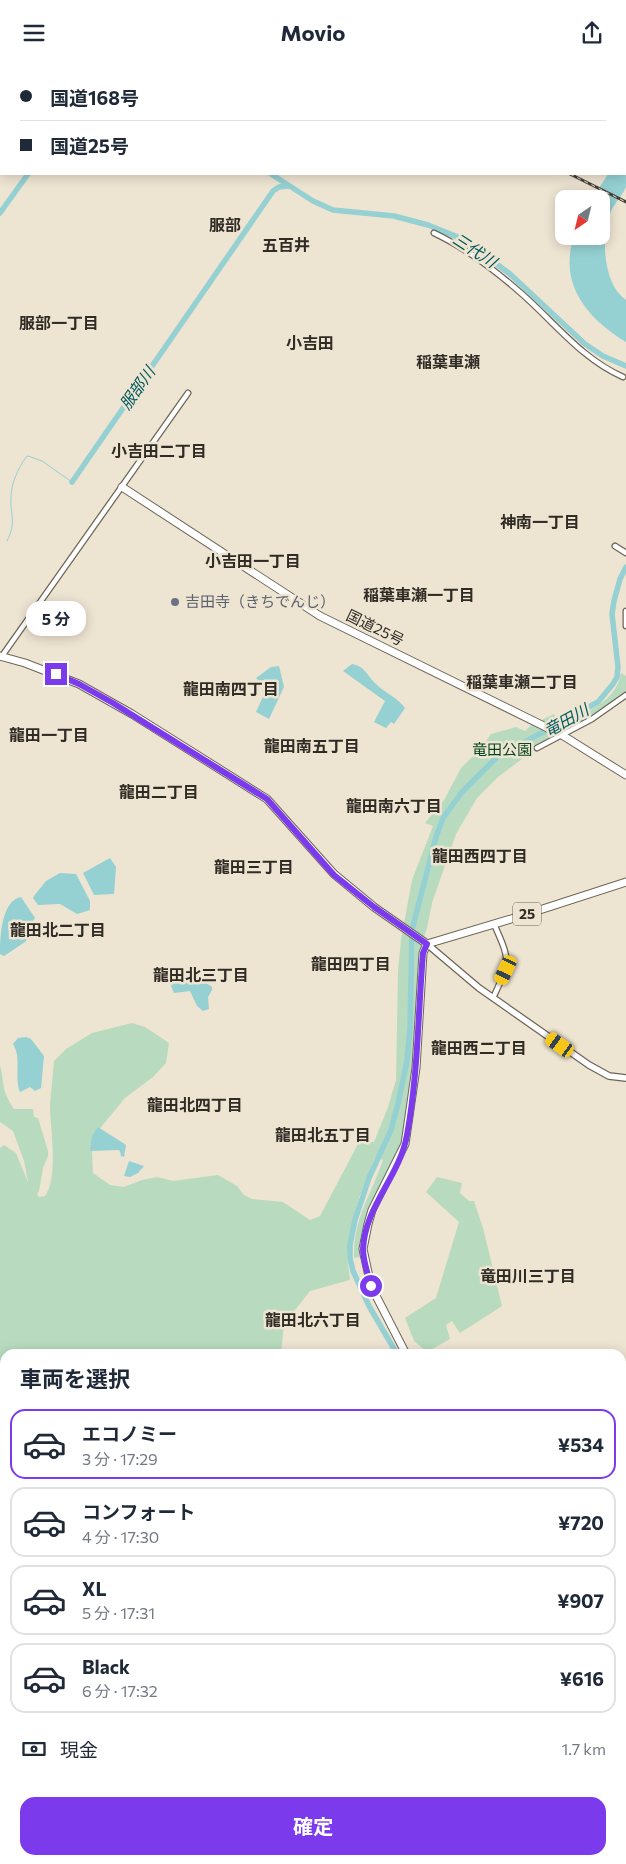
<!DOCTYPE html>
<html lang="ja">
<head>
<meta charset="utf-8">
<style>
  :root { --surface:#fff; --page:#f6f6f7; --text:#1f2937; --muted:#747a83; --line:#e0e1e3; --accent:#7c3aed }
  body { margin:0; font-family:Commissioner,"Noto Sans JP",sans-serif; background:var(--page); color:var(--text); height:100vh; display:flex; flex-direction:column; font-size:19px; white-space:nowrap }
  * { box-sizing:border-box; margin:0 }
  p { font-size:16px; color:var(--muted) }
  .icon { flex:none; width:28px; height:28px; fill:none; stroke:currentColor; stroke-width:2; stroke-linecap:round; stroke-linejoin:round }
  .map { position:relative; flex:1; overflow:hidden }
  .side { position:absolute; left:0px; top:1284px; width:626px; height:516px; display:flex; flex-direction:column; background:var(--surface); border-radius:15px 15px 0 0; box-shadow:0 2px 12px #0003 }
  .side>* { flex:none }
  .top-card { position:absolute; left:0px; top:0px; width:626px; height:110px; box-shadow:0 2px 12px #0003; display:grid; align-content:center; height:110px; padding:0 20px; background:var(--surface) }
  .needle { width:32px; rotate:215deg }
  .buttons { position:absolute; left:555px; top:125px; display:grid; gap:10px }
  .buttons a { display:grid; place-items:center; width:55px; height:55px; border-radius:10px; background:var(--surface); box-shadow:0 2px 12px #0003; font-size:25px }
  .end { position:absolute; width:22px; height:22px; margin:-11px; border:6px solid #7c3aed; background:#fff; box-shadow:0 0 0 2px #fff }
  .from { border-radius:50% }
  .bubble { position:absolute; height:35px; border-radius:15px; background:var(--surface); box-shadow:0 2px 12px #0003; font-size:16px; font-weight:700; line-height:35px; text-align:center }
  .car { position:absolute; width:15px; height:30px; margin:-15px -8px; border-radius:6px; box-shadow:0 0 4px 1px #0007; background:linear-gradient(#f5c518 24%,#345 0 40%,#f5c518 0 76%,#345 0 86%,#f5c518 0) }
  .top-card b { display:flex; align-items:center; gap:18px; height:48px; font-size:19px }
  .top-card b+b { border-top:1px solid var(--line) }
  .top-card i { width:12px; height:12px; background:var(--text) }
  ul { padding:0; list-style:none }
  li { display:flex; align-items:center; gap:15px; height:70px; margin:0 10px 8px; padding:0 10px; border:2px solid var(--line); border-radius:15px }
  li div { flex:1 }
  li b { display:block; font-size:19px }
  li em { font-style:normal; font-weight:700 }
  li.active { border-color:var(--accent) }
  li>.icon { width:45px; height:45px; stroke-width:1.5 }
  h2 { padding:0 20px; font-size:22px; line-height:60px }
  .pay { display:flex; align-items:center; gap:12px; height:55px; padding:0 20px; font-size:19px }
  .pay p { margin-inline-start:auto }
  .button { display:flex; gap:10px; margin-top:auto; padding:10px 20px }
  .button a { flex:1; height:58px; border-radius:15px; background:var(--accent); color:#fff; font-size:20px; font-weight:700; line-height:58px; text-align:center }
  header { display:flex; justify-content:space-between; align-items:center; height:65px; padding:0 20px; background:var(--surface); font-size:22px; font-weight:700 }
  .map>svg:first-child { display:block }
  .green { fill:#b8dbbf }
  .water { fill:#95d0d2 }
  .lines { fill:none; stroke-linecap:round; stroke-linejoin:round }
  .stream { stroke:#95d0d2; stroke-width:1 }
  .river { stroke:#95d0d2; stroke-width:5.5 }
  .minor-casing { stroke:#6e6556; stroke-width:7 }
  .major-casing { stroke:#6e6556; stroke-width:8 }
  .highway-casing { stroke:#6e6556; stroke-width:9 }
  .minor { stroke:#fff; stroke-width:4.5 }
  .major { stroke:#fff; stroke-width:5.5 }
  .highway { stroke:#fff; stroke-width:7 }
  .rail-casing { stroke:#454038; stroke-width:3 }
  .rail { stroke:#eee4d2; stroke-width:1; stroke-dasharray:4; stroke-linecap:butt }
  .route { stroke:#7c3aed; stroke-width:6 }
  .worship-dot { fill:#6b7280; stroke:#eee4d2; stroke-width:2 }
  .labels { text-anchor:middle; stroke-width:5; stroke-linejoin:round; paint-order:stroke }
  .shield { fill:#eee4d2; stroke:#696359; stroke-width:1 }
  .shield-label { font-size:14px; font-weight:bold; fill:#302c25 }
  .worship-label { font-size:15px; fill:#5b616d; stroke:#eee4d2; text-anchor:start }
  .street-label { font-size:15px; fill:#302c25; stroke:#eee4d2 }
  .park-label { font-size:15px; fill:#064720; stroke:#eee4d2 }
  .neighbourhood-label { font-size:16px; font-weight:bold; fill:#302c25; stroke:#eee4d2 }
  .water-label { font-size:16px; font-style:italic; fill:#005a5d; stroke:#eee4d2 }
</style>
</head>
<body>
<header><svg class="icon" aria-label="menu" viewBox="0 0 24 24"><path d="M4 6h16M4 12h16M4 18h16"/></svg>Movio<svg class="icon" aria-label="share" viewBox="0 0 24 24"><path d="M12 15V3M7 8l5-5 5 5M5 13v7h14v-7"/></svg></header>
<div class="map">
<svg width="626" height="1799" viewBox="0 0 626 1799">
  <rect width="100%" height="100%" fill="#eee4d2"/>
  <g class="green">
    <path d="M621 608 626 611V626L623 631 593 651 542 679 498 712 477 733 456 769 432 838 427 863 421 883 414 996 405 1072 374 1138 362 1192 354 1193C353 1153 371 1131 383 1095L375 1092 359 1133 347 1190 350 1215 310 1226 284 1259 281 1289H5V1516H0V1083L4 1080 16 1088 28 1117 24 1096 13 1066 0 1057V1001C2 1006 2 1011 3 1017 4 1027 8 1035 14 1044H33L34 1052 38 1053 48 1086V1091L43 1103 39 1126 37 1129 39 1132 45 1131C59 1111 50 1063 50 1039 51 1025 53 1011 54 996L66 984 92 968 132 958 145 962 169 978 166 998 153 1012 125 1033 97 1067 92 1087 93 1108 110 1120 124 1122 142 1115 157 1112 173 1116 218 1110 237 1121 244 1130 252 1134 283 1137 310 1155 320 1151 359 1077H374L388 1042 396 1015 398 906 401 875 412 815 433 761 425 758 444 735 461 703 482 682 491 669 516 662 525 666 531 660 554 649 560 659C584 648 616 638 621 608Z"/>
    <polygon points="437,1112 462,1118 460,1128 469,1136 474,1136 483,1163 502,1241 460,1268 452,1256 446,1260 450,1274 427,1287 414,1276 405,1253 436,1233 459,1157 426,1127"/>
    <polygon points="5,1564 5,1724 0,1720 0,1565"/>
    <polygon points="5,1728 5,1795 88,1795 88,1799 0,1799 0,1731"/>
  </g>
  <g class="water">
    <path d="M626 76C626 86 626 113 626 122 622 132 613 139 610 149 601 174 603 219 626 235V277C587 253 558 219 574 171H601V134H592L608 109H625Z"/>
    <path d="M352 599C365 601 368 612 376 619 385 628 397 632 405 643L394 659 391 657 386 663 374 657 385 636 343 606Z"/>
    <polygon points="279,601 284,622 269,654 256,647 267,623 256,613 271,602"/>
    <polygon points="110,793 116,802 114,829 94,830 83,808"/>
    <polygon points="60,808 76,809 90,836 90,845 77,849 60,839 38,840 33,833 34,831 46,816"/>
    <path d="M21 832 35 853 29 861 33 867 25 877 4 891 0 889C0 873 1 836 21 832Z"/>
    <polygon points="161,908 181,913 192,908 212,922 212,925 208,932 209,944 203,946 197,941 190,926 174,928 171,921 172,918 162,911"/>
    <path d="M26 972 31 974 44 991 41 1023 35 1026 30 1022 20 1027C14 1012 22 993 13 979L18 973Z"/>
    <polygon points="98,1062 126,1080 124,1092 121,1091 120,1086 118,1085 90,1086 92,1071"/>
    <polygon points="129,1096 144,1101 138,1108 130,1112 124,1111"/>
  </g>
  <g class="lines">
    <path class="stream" d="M7 476C17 456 10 452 11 433 11 418 18 404 26 392L28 391 42 396 72 417"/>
    <g class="river">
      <polyline points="20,0 22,1"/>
      <polyline points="271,109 313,136 333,145 394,151 428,160 463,174 510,209 585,279 603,291 626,301"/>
      <polyline points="0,148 28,109"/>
      <polyline points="72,417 273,126 279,122 289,121"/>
      <polyline points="397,1289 369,1241 353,1206 350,1193 350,1180 355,1155 369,1113 391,1065 398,1039 407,996 410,963 412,865 436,772 443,753 462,727 497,692 598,637 613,619 617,612 618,602 612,549 614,536 620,514 626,502"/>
      <polyline points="387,1795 393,1799"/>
      <polyline points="587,1795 593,1799"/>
      <polyline points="364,1799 366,1795"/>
    </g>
    <defs>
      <g id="minor">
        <path d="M434 168C466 183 496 206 522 229 555 258 582 294 623 312"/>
        <polyline points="615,481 626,488"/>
        <polyline points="626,546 626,561"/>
        <polyline points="2,591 188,328"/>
        <polyline points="537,683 592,654 626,630"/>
        <path d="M493 933C510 896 511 897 494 859"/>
      </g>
      <g id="major">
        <polyline points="427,879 479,923 589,1000 609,1011 626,1013"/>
        <polyline points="621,1328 626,1324"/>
      </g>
      <g id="highway">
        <polyline points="122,422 320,551 562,670 626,710"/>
        <polyline points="0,591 25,598 79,619 132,649 267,734 334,809 374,842 427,879"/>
        <polyline points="427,879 521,851 626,817"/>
        <polyline points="406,1289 371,1221 363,1184 368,1159 372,1145 405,1079 416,1003 423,888 427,879"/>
        <polyline points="327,1799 332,1795"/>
        <polyline points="353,1799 355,1795"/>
      </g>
    </defs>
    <use href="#minor" class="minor-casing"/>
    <use href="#major" class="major-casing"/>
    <use href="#highway" class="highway-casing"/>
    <use href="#minor" class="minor"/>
    <use href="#major" class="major"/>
    <use href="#highway" class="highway"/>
    <defs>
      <g id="rail">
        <polyline points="0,62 1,62"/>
        <polyline points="570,109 626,137"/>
        <polyline points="621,1537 626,1530"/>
        <polyline points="431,1799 435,1795"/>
      </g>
    </defs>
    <use href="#rail" class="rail-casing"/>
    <use href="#rail" class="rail"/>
  </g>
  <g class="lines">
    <path class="route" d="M56 609 79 619 113 638 267 734 334 810 374 842 427 879 423 888C418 949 418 1010 407 1070 400 1111 365 1141 363 1184 363 1196 368 1209 371 1221"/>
  </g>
  <circle class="worship-dot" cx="175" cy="537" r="5"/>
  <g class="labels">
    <rect class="shield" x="513" y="837.5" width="28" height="23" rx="4"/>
    <g class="shield-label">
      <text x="527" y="854">25</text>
    </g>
    <g class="worship-label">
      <text x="185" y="542">吉田寺（きちでんじ）</text>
    </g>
    <g class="street-label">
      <text transform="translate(375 563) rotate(26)" y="5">国道25号</text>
    </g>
    <g class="park-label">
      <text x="502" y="690">竜田公園</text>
    </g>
    <g class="neighbourhood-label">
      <text x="225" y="166">服部</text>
      <text x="286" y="186">五百井</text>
      <text x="59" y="264">服部一丁目</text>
      <text x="310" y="284">小吉田</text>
      <text x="448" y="303">稲葉車瀬</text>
      <text x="159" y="392">小吉田二丁目</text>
      <text x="540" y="463">神南一丁目</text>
      <text x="253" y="502">小吉田一丁目</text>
      <text x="419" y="536">稲葉車瀬一丁目</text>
      <text x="522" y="623">稲葉車瀬二丁目</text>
      <text x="231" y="630">龍田南四丁目</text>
      <text x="49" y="676">龍田一丁目</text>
      <text x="312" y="687">龍田南五丁目</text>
      <text x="159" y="733">龍田二丁目</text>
      <text x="394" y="747">龍田南六丁目</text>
      <text x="480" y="797">龍田西四丁目</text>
      <text x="254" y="808">龍田三丁目</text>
      <text x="58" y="871">龍田北二丁目</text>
      <text x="351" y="905">龍田四丁目</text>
      <text x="201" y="916">龍田北三丁目</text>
      <text x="479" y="989">龍田西二丁目</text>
      <text x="195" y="1046">龍田北四丁目</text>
      <text x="323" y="1076">龍田北五丁目</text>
      <text x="528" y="1217">竜田川三丁目</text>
      <text x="313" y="1261">龍田北六丁目</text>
    </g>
    <g class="water-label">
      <text transform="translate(475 185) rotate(33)" y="6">三代川</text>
      <text transform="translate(137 323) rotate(-55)" y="6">服部川</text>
      <text transform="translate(566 655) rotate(-29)" y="6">竜田川</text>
    </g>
  </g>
</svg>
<div class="buttons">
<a><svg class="needle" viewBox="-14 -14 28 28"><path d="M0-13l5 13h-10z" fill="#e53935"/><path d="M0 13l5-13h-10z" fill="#747a83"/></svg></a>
</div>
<i class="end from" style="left:371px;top:1221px"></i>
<i class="end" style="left:56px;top:609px"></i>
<div class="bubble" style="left:26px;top:536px;width:60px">5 分</div>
<i class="car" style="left:506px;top:905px;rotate:205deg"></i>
<i class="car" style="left:560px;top:980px;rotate:305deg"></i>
<div class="top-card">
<b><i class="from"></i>国道168号</b>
<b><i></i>国道25号</b>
</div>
<section class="side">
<h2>車両を選択</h2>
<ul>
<li class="active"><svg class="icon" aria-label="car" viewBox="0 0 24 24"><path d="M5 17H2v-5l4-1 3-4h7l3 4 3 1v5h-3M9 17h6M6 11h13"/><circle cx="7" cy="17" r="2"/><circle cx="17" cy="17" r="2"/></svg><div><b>エコノミー</b><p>3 分 · 17:29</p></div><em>¥534</em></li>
<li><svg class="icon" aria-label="car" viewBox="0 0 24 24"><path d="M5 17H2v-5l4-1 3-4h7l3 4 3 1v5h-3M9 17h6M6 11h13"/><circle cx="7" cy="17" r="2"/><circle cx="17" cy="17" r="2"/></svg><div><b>コンフォート</b><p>4 分 · 17:30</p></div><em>¥720</em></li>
<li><svg class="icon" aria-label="car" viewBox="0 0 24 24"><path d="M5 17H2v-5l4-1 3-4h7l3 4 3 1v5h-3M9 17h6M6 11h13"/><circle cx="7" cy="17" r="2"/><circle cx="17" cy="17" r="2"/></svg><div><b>XL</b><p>5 分 · 17:31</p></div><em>¥907</em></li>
<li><svg class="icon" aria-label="car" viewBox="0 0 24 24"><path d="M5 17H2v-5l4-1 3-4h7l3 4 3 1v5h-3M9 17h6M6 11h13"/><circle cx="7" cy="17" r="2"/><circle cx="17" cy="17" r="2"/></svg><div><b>Black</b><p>6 分 · 17:32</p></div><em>¥616</em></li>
</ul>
<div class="pay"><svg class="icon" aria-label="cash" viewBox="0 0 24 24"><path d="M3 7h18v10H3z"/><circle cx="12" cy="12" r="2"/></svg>現金<p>1.7 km</p></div>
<div class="button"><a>確定</a></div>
</section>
</div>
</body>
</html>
